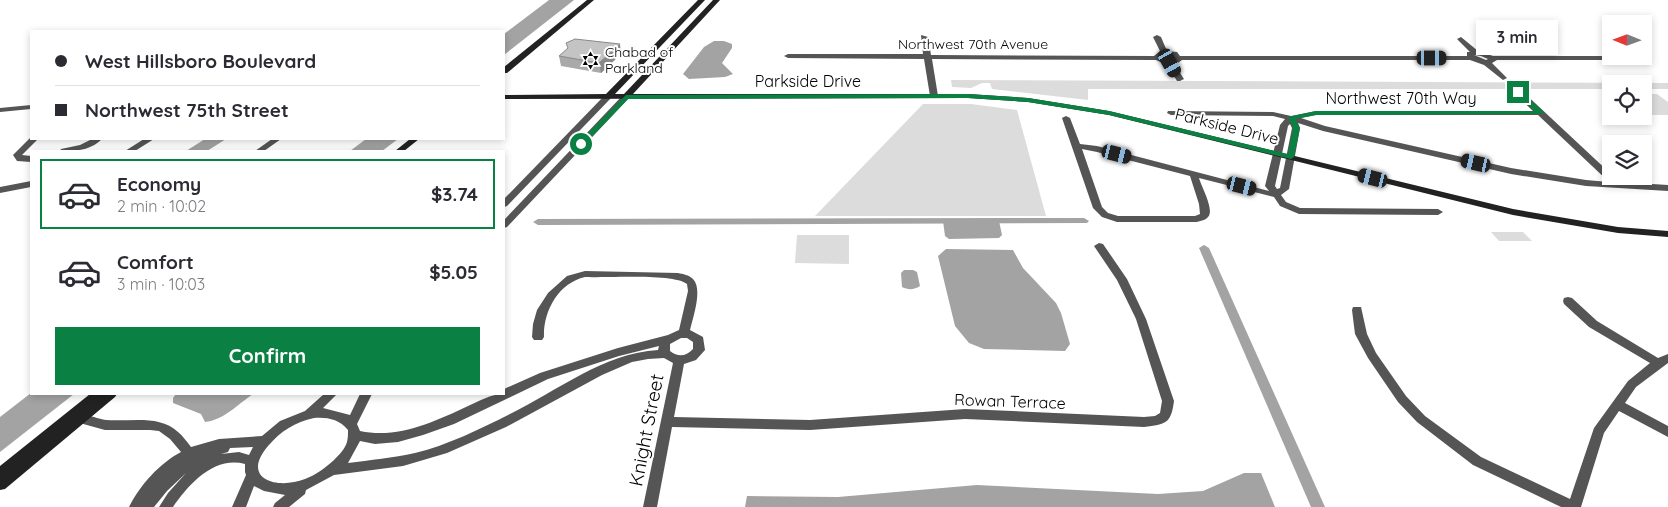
<!DOCTYPE html>
<html lang="en">
<head>
<meta charset="utf-8">
<style>
  :root { --surface:#fff; --page:#f7f7f7; --text:#2b2b33; --muted:#7c7c81; --line:#e1e1e2; --accent:#0b8043 }
  body { margin:0; font-family:Quicksand,sans-serif; background:var(--page); color:var(--text); height:100vh; display:flex; flex-direction:column; font-size:19px; white-space:nowrap }
  * { box-sizing:border-box; margin:0 }
  p { font-size:16px; color:var(--muted) }
  .icon { flex:none; width:28px; height:28px; fill:none; stroke:currentColor; stroke-width:2; stroke-linecap:round; stroke-linejoin:round }
  .map { position:relative; flex:1; overflow:hidden }
  .panel { position:absolute; left:30px; top:150px; width:475px; height:245px; display:flex; flex-direction:column; background:var(--surface); border-radius:0px; box-shadow:0 2px 8px #0003 }
  .panel>* { flex:none }
  .hud { position:absolute; left:30px; top:30px; width:475px; height:110px; border-radius:0px; box-shadow:0 2px 8px #0003; display:grid; align-content:center; height:110px; padding:0 25px; background:var(--surface) }
  .needle { width:32px; rotate:271deg }
  .controls { position:absolute; left:1602px; top:15px; display:grid; gap:10px }
  .controls a { display:grid; place-items:center; width:50px; height:50px; border-radius:0px; background:var(--surface); box-shadow:0 2px 8px #0003; font-size:25px }
  .end { position:absolute; width:22px; height:22px; margin:-11px; border:6px solid #0b8043; background:#fff; box-shadow:0 0 0 2px #fff }
  .from { border-radius:50% }
  .bubble { position:absolute; height:35px; border-radius:0px; background:var(--surface); box-shadow:0 2px 8px #0003; font-size:16px; font-weight:800; line-height:35px; text-align:center }
  .car { position:absolute; width:15px; height:30px; margin:-15px -8px; border-radius:6px; box-shadow:0 0 4px 1px #0007; background:linear-gradient(#222 24%,#8ab4d8 0 40%,#222 0 76%,#8ab4d8 0 86%,#222 0) }
  .hud b { display:flex; align-items:center; gap:18px; height:48px; font-size:19px }
  .hud b+b { border-top:1px solid var(--line) }
  .hud i { width:12px; height:12px; background:var(--text) }
  ul { padding:9px 0 0; list-style:none }
  li { display:flex; align-items:center; gap:15px; height:70px; margin:0 10px 8px; padding:0 15px; border:2px solid transparent; border-radius:0px }
  li div { flex:1 }
  li b { display:block; font-size:19px }
  li em { font-style:normal; font-weight:800 }
  li.on { border-color:var(--accent) }
  li>.icon { width:45px; height:45px; stroke-width:1.5 }
  .cta { display:flex; gap:10px; margin-top:auto; padding:10px 25px }
  .cta a { flex:1; height:58px; border-radius:0px; background:var(--accent); color:#fff; font-size:20px; font-weight:800; line-height:58px; text-align:center }
  .map>svg:first-child { display:block }
  .green { fill:#dcdcdc }
  .water { fill:#a3a3a3 }
  .lines { fill:none; stroke-linecap:round; stroke-linejoin:round }
  .canal { fill:#a3a3a3; fill-rule:evenodd }
  .street { fill:#555; fill-rule:evenodd }
  .secondary { fill:#222; fill-rule:evenodd }
  .wall { fill:#a9a9a9 }
  .shaded-wall { fill:#898989 }
  .building { fill:#c4c4c4; stroke:#898989 }
  .route { fill:#0b8043 }
  .labels { text-anchor:middle; stroke-width:4; stroke-linejoin:round; paint-order:stroke }
  .far-street-label { font-size:14px; fill:#000; stroke:#fff }
  .far-poi-label { font-size:14px; fill:#000; stroke:#fff; text-anchor:start }
  .street-label { font-size:16px; fill:#000; stroke:#fff }
  .near-street-label { font-size:19px; fill:#000; stroke:#fff }
</style>
</head>
<body>
<div class="map">
<svg width="1668" height="507" viewBox="0 0 1668 507">
  <rect width="100%" height="100%" fill="#fff"/>
  <g class="green">
    <polygon points="951,80 1668,83 1668,89 1644,89 1644,84 1611,84 1611,89 1088,89 1088,100 992,89 990,83 982,83 971,88 952,87"/>
    <polygon points="1644,94 1657,94 1668,102 1668,115 1651,115 1644,109"/>
    <polygon points="923,104 971,104 1017,110 1046,216 815,216"/>
    <polygon points="1491,232 1523,232 1532,241 1499,241"/>
    <polygon points="797,235 849,235 849,264 795,263"/>
  </g>
  <g class="water">
    <polygon points="549,0 574,0 504,55 504,34"/>
    <polygon points="714,41 724,41 732,44 732,48 722,63 733,74 725,77 689,79 683,74 704,47"/>
    <polygon points="205,139 226,139 207,151 186,151"/>
    <polygon points="366,139 398,139 382,151 350,151"/>
    <polygon points="943,221 999,221 1002,235 999,238 949,239 945,236"/>
    <polygon points="946,249 1013,250 1023,268 1056,303 1061,313 1070,344 1065,351 984,349 969,343 955,326 938,256"/>
    <path d="M904 270H913L917 272 920 286C914 290 908 290 902 287L901 273Z"/>
    <polygon points="31,393 74,394 0,452 0,417"/>
    <path d="M176 394H253C238 404 224 420 205 422L201 414 173 403V398Z"/>
    <polygon points="1244,473 1261,473 1275,507 745,507 747,496 838,497 977,485 1158,494 1203,491"/>
  </g>
  <g class="lines">
    <g class="canal">
      <polygon points="1084,218 1089,221 1087,223 538,225 533,222 538,219"/>
      <polygon points="1204,245 1209,248 1325,507 1311,507 1199,248"/>
    </g>
    <g class="street">
      <path d="M921 35 928 37 931 55 1154 56 1160 51 1153 37 1157 35 1161 37 1167 51 1177 52 1180 56H1467V52H1470L1457 39 1461 37 1478 51 1493 56H1638L1640 58 1636 60H1497L1492 63 1507 78 1503 80 1484 65 1470 60H1182L1175 65 1184 79 1180 81H1177L1167 65 1156 60 932 59 938 96 934 98 930 96 924 59 788 58 784 56 788 54H923ZM1163 55 1172 56 1175 59 1168 61 1162 57ZM1474 55 1481 56 1488 59 1486 60Z"/>
      <path d="M1515 90H1521L1611 174V176H1614L1620 182 1668 185V191L1586 186 1511 174 1323 131 1298 123 1300 128 1289 189 1281 195 1286 202 1300 208 1438 209 1443 212 1438 215 1299 214 1280 206 1274 197 1199 178C1201 186 1215 210 1208 217 1206 220 1200 221 1197 222H1117L1102 217 1093 208 1062 118 1066 116 1070 118 1080 144 1097 146 1269 191 1265 186 1280 125 1285 119 1273 116 1171 115 1167 113 1168 111 1273 112 1291 116 1316 111H1533L1515 94ZM1316 115H1538L1609 182 1586 180 1511 168 1325 126 1301 118ZM1290 124 1292 128 1280 188 1277 189 1275 186 1288 126ZM1082 149 1097 152 1190 176 1199 204 1200 214 1195 216H1118L1108 213 1102 207Z"/>
      <polygon points="605,95 611,95 612,97 507,206 504,207 504,199"/>
      <polygon points="623,95 629,95 630,97 507,227 504,228 504,220"/>
      <polygon points="31,105 31,109 0,112 0,108"/>
      <polygon points="31,137 31,139 38,139 22,155 31,156 31,162 17,161 13,155"/>
      <path d="M92 139H102C91 150 75 152 60 151L61 149 80 145Z"/>
      <polygon points="144,139 154,139 135,151 125,151"/>
      <polygon points="272,139 281,139 264,151 255,151"/>
      <polygon points="31,181 31,187 0,193 0,187"/>
      <path d="M1099 243 1103 244 1127 279 1146 319 1174 401C1171 424 1166 424 1144 427L965 419 810 430 672 427 657 507H643L673 363 664 358 648 359 632 362 602 375 506 427 447 453 403 466 334 475 306 490 305 494 289 507H273L275 503 285 495 264 491 254 486 246 507H232L246 475 245 472V464C214 456 189 484 173 507H159L168 493 186 473 167 491 154 507H129C140 485 160 463 181 452L170 439 159 431 150 430H105L76 422 74 419 76 416C85 412 96 419 106 420 130 422 159 414 178 432 183 436 187 442 191 447L219 439 262 436 280 421 305 411 324 394H337L323 408 350 415 360 394H372L357 424 360 431C398 439 434 422 468 406 480 401 490 394 504 394V389L540 373 618 348 668 335 679 330 688 291 687 284C674 273 605 278 585 277 558 283 543 312 544 337L542 340H534L532 337 533 324 537 310 548 293 567 276 585 271 678 273C683 274 689 275 693 279 703 289 693 317 690 330L703 337 705 350 696 360 684 364 674 417 810 420 965 409 1144 417 1155 416 1160 413 1162 401 1136 319 1117 280 1094 246ZM681 338H687L693 342V349C686 356 679 358 670 351V344ZM659 346 658 350C604 353 557 391 510 414 480 429 448 445 415 453 393 458 370 460 348 463L360 441 375 444 398 442 423 435 454 424 548 379 619 356ZM314 418C327 417 339 419 348 430 348 434 348 438 347 442 345 449 339 455 334 460 325 468 316 475 305 479 277 490 240 479 268 446 281 431 295 422 314 418ZM253 447 249 455 239 452 221 454 228 452 230 448Z"/>
      <polygon points="1568,297 1572,298 1597,321 1658,358 1668,354 1668,363 1636,387 1625,403 1668,426 1668,437 1619,411 1604,433 1581,507 1561,507 1473,465 1417,422 1398,402 1368,358 1355,334 1352,310 1353,307 1361,307 1367,334 1376,353 1406,396 1425,416 1481,457 1570,499 1594,428 1628,381 1650,363 1589,327 1564,304 1563,301 1564,298"/>
    </g>
    <g class="secondary">
      <polygon points="587,0 594,0 507,73 504,73 504,67"/>
      <polygon points="698,0 705,0 615,94 624,94 713,0 720,0 633,94 968,94 1028,98 1109,111 1513,209 1618,227 1668,231 1668,237 1618,233 1513,215 1109,115 1028,102 968,98 504,99 504,95 606,94"/>
      <polygon points="410,139 419,139 404,151 395,151"/>
      <polygon points="90,394 117,394 115,397 5,489 0,490 0,466"/>
    </g>
  </g>
  <polygon class="wall" points="621,54 601,73 561,66 559,56"/>
  <polygon class="shaded-wall" points="620,44 621,54 601,73 599,63"/>
  <polygon class="building" points="575,39 620,44 599,63 559,56 568,48 566,43"/>
  <polygon class="route" points="1518,90 1543,111 1543,114 1316,115 1295,119 1300,128 1294,157 1291,159 1109,115 1028,102 968,98 628,99 583,146 577,144 626,95 968,94 1028,98 1109,111 1288,154 1293,128 1288,117 1316,111 1535,111 1516,93 1515,92"/>
  <defs>
    <symbol id="synagogue-bare" viewBox="-9 -9 18 18"><path d="M0-6.5L5.6 3.2H-5.6ZM0 6.5L5.6-3.2H-5.6Z" fill="#000" stroke="#fff" stroke-width="2.5" paint-order="stroke"/></symbol>
  </defs>
  <g fill-rule="evenodd">
    <use href="#synagogue-bare" x="578" y="48" width="25" height="25"/>
  </g>
  <g class="labels">
    <g class="far-street-label">
      <text x="973" y="49">Northwest 70th Avenue</text>
    </g>
    <g class="far-poi-label">
      <text x="605" y="57">Chabad of<tspan x="605" dy="16">Parkland</tspan></text>
    </g>
    <g class="street-label">
      <text x="808" y="87">Parkside Drive</text>
      <text x="1401" y="104">Northwest 70th Way</text>
      <text transform="translate(1227 126) rotate(14)" y="6">Parkside Drive</text>
      <text transform="translate(1010 401) rotate(2)" y="6">Rowan Terrace</text>
    </g>
    <g class="near-street-label">
      <text transform="translate(646 430) rotate(-79)" y="7">Knight Street</text>
    </g>
  </g>
</svg>
<div class="controls">
<a><svg class="needle" viewBox="-14 -14 28 28"><path d="M0-13l5 13h-10z" fill="#e53935"/><path d="M0 13l5-13h-10z" fill="#7c7c81"/></svg></a>
<a><svg class="icon" aria-label="locate" viewBox="0 0 24 24"><circle cx="12" cy="12" r="6"/><path d="M12 2v4M12 18v4M2 12h4M18 12h4"/></svg></a>
<a><svg class="icon" aria-label="layers" viewBox="0 0 24 24"><path d="M12 4l9 5-9 5-9-5zM3 14l9 5 9-5"/></svg></a>
</div>
<i class="end from" style="left:581px;top:144px"></i>
<i class="end" style="left:1518px;top:92px"></i>
<div class="bubble" style="left:1476px;top:20px;width:82px">3 min</div>
<i class="car" style="left:1432px;top:58px;rotate:90deg"></i>
<i class="car" style="left:1170px;top:63px;rotate:151deg"></i>
<i class="car" style="left:1117px;top:154px;rotate:104deg"></i>
<i class="car" style="left:1476px;top:163px;rotate:283deg"></i>
<i class="car" style="left:1373px;top:178px;rotate:284deg"></i>
<i class="car" style="left:1242px;top:186px;rotate:104deg"></i>
<div class="hud">
<b><i class="from"></i>West Hillsboro Boulevard</b>
<b><i></i>Northwest 75th Street</b>
</div>
<section class="panel">
<ul>
<li class="on"><svg class="icon" aria-label="car" viewBox="0 0 24 24"><path d="M5 17H2v-5l4-1 3-4h7l3 4 3 1v5h-3M9 17h6M6 11h13"/><circle cx="7" cy="17" r="2"/><circle cx="17" cy="17" r="2"/></svg><div><b>Economy</b><p>2 min · 10:02</p></div><em>$3.74</em></li>
<li><svg class="icon" aria-label="car" viewBox="0 0 24 24"><path d="M5 17H2v-5l4-1 3-4h7l3 4 3 1v5h-3M9 17h6M6 11h13"/><circle cx="7" cy="17" r="2"/><circle cx="17" cy="17" r="2"/></svg><div><b>Comfort</b><p>3 min · 10:03</p></div><em>$5.05</em></li>
</ul>
<div class="cta"><a>Confirm</a></div>
</section>
</div>
</body>
</html>
